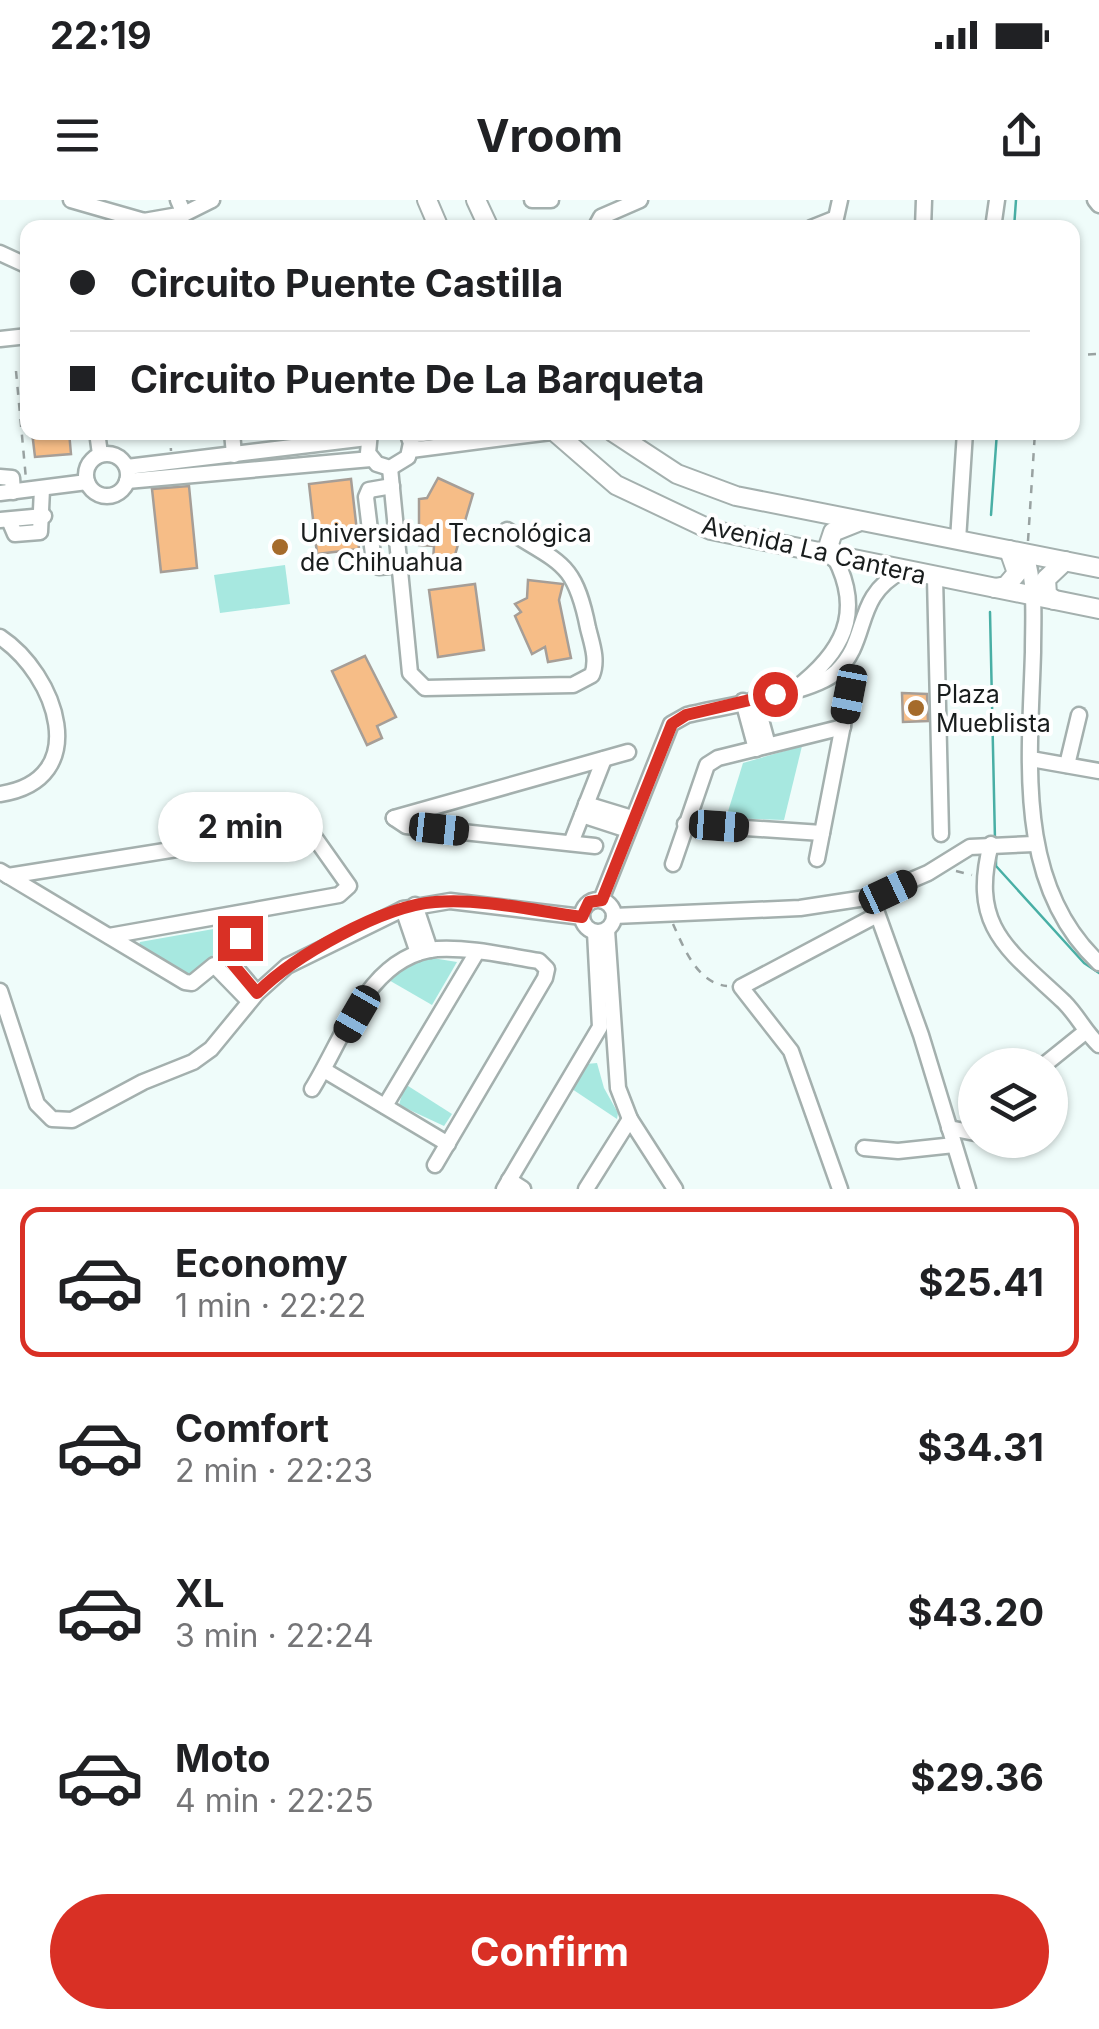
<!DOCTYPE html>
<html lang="en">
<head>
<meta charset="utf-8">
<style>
  :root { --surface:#fff; --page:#f2f2f2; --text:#202124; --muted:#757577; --line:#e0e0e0; --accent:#d93025 }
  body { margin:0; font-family:Inter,sans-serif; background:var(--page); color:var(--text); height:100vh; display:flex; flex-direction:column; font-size:38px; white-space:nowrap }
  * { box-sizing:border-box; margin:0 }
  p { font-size:32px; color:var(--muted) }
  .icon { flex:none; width:55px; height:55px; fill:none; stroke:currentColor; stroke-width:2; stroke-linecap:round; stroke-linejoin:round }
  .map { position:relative; height:989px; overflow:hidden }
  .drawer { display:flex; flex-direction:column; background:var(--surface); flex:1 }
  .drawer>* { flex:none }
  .guide { position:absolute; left:20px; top:20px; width:1060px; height:220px; border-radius:20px; box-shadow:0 2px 8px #0004; display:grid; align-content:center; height:220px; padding:0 50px; background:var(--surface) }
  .tools { position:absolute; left:958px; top:848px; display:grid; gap:20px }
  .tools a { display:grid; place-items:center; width:110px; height:110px; border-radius:50%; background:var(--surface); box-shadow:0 2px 8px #0004; font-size:50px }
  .end { position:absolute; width:45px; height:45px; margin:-22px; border:12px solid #d93025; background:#fff; box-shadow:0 0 0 5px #fff }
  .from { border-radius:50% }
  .bubble { position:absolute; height:70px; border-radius:35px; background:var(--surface); box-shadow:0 2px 8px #0004; font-size:32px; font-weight:700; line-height:70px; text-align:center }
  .car { position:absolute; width:30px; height:60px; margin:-30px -15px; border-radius:12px; box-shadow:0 0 8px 2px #0007; background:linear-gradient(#222 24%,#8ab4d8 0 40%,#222 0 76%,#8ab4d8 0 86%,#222 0) }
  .guide b { display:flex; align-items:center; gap:35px; height:95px; font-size:38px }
  .guide b+b { border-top:2px solid var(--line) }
  .guide i { width:25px; height:25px; background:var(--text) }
  ul { padding:18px 0 0; list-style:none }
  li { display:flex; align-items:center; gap:30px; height:150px; margin:0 20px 15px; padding:0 30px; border:5px solid transparent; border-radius:20px }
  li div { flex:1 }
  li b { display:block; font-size:38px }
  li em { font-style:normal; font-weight:700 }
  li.active { border-color:var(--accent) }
  li>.icon { width:90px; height:90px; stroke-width:1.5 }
  .primary-button { display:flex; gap:20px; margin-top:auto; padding:20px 50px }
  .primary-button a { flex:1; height:115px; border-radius:60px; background:var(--accent); color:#fff; font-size:40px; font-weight:700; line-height:115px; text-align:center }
  .status { display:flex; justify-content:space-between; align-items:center; height:70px; padding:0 50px; background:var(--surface); direction:ltr }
  .status svg { height:28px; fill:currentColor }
  header { display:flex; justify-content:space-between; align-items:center; height:130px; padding:0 50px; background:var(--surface); font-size:45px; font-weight:700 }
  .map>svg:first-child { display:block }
  .green { fill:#a7e8e0 }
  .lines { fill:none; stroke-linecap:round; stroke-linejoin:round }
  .stream { stroke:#49afa5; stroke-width:2.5 }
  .building { fill:#f6bd87; stroke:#a69e97; stroke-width:2.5 }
  .minor-casing { stroke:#a4b0ae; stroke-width:19 }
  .major-casing { stroke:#a4b0ae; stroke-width:22 }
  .path { stroke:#99a2a1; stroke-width:2.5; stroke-dasharray:8 8; stroke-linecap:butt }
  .minor { stroke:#fff; stroke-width:14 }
  .major { stroke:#fff; stroke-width:18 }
  .route { stroke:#d93025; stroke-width:12 }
  .poi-dot { fill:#a56b2b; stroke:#fff; stroke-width:4 }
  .labels { text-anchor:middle; stroke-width:8; stroke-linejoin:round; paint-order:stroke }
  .poi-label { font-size:25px; fill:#191d1d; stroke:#fff; text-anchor:start }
  .street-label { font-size:25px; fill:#191d1d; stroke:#fff }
</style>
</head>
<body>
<div class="status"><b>22:19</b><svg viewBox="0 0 49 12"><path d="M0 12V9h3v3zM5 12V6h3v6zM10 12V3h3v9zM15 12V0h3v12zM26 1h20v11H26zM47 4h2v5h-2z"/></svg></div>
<header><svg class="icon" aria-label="menu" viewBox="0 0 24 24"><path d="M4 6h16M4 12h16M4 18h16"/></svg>Vroom<svg class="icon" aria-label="share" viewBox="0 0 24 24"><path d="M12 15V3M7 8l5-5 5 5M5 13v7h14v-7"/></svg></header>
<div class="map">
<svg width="1099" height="989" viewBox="0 0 1099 989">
  <rect width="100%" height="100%" fill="#effcfa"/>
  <g class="green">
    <polygon points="285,365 290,404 220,413 214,375"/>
    <polygon points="802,546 784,620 726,618 743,563"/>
    <polygon points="236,725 236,735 188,777 138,748 140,742"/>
    <polygon points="426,757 457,762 432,805 387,779 403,767"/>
    <polygon points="597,863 604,888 618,913 617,919 572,889 586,864"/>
    <polygon points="405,884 452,914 444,926 399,905"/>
  </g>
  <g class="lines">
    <g class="stream">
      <polyline points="1014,28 1016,0"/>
      <polyline points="991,315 997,232"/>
      <polyline points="990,412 995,640"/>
      <polyline points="996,653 996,666 1084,763 1099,773"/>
    </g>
  </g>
  <g class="building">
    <polygon points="32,232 69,232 71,254 35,257"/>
    <polygon points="438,278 473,294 452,365 433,361 434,346 419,345 419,299 427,298"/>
    <polygon points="351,279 359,349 317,354 309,284"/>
    <polygon points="189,286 197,368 161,372 152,289"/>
    <polygon points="528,380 563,384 559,400 571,458 548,462 545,447 532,454 515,416 521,412 515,404 527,398"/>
    <polygon points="475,384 484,450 438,457 429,390"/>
    <polygon points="365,456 396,517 377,526 382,538 367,545 332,471"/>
    <polygon points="902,493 927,494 928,521 903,522"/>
  </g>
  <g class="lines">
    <defs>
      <g id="minor">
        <polyline points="71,0 144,21 184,14 178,0"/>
        <polyline points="532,0 551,0"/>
        <polyline points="1095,0 1099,5"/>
        <polyline points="184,14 212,0"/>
        <polyline points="595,28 601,17 640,0"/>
        <polyline points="811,28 836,18 840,0"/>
        <polyline points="923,28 924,0"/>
        <polyline points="993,28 997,0"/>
        <polyline points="0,53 28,66"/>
        <polyline points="0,139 28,136"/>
        <polyline points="97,232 100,254"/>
        <polyline points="232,232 234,255"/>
        <polyline points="370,232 368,253 377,264 390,268 408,257 411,243 407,232"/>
        <polyline points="409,236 436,232"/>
        <polyline points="411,250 551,232"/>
        <circle cx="107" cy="275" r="21"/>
        <polyline points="127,267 367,238"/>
        <path d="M390 268 410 473 425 488 573 485 592 475C598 460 592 444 588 428 575 362 561 364 507 330"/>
        <polyline points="0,277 12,278 13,292"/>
        <polyline points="127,281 371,259"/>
        <polyline points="392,286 369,290 366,297 374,363 379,367 400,365"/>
        <polyline points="0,293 87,282"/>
        <polyline points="0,320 44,316"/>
        <polyline points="9,320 15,334 40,332 42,289"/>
        <polyline points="958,340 965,232"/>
        <path d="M1026 354C1036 387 1033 418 1033 452 1030 558 1014 684 1099 763"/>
        <polyline points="935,377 941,634"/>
        <path d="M0 437C56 474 94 580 0 594"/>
        <path d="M795 489C842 453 864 414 835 358"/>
        <polyline points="755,498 768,545"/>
        <polyline points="743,501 756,549"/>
        <polyline points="1031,559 1099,571"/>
        <polyline points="1067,565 1079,515"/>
        <polyline points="586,604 632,618"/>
        <polyline points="582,615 628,630"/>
        <polyline points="394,618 628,552"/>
        <polyline points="394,618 406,626 595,646"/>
        <polyline points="685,624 822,633"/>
        <polyline points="571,643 604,559"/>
        <path d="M991 644C969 728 1009 750 1064 802 1078 816 1085 832 1099 845"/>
        <polyline points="817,659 849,494"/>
        <polyline points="673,664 707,565 718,558 843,527"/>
        <polyline points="0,671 185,782 192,783 214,765 249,801"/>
        <polyline points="8,676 308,628 349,686 339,695 109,736"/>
        <circle cx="598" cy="716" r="16"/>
        <path d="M601 700 671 524 687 515C720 507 815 493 836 472 871 439 852 398 902 371"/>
        <polyline points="415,705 430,750"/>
        <polyline points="403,709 418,753"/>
        <polyline points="876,710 921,835 968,989"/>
        <polyline points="250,713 245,733 226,756 257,793"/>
        <polyline points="614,716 800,708 872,697 928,673 970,647 1034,644"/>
        <polyline points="607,730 618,888 630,919 675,989"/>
        <polyline points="0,791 37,904 52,919 72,920 143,882 193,862 211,849 257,793 287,766 403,709 450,701 582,717"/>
        <polyline points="1044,865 1085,832"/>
        <polyline points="324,870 448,944"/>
        <path d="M312 889C343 839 369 755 437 749 470 747 507 756 539 761L547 769 545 778 435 965"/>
        <polyline points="385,906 477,752"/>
        <polyline points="949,928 975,933"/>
        <polyline points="864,948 898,951 954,945"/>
        <polyline points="509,980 523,989"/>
        <polyline points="504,989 600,827 595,732"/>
        <polyline points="586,989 630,919"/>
        <polyline points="840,989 791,851 741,787 877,715"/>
      </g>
      <g id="major">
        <polyline points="427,0 439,28"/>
        <polyline points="476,0 489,28"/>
        <polyline points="555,232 616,285 711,330 1099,409"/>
        <polyline points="613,232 677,274 736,296 1099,368"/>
        <polyline points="835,358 829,344 833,332 858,322"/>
        <polyline points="995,388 1006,386 1017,373 1009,350"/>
        <polyline points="1054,400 1047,394 1046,379 1065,361"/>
      </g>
    </defs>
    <use href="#minor" class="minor-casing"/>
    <use href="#major" class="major-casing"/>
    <g class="path">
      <polyline points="1072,155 1099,154"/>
      <polyline points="16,171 26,279"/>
      <polyline points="170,232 171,251"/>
      <polyline points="1028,341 1035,232"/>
      <polyline points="956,671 972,675"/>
      <path d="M673 724C684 748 697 783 727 786"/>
    </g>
    <use href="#minor" class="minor"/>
    <use href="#major" class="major"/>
  </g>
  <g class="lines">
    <path class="route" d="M240 738 226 756 257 793C294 756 382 706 435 702 483 698 535 711 582 717L589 702 602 700 672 524 686 515 775 494"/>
  </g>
  <g class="poi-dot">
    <circle cx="280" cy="347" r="10"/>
    <circle cx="916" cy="508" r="10"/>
  </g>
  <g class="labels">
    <g class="poi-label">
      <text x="300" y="342">Universidad Tecnológica<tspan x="300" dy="29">de Chihuahua</tspan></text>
      <text x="936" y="503">Plaza<tspan x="936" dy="29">Mueblista</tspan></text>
    </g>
    <g class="street-label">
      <text transform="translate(814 350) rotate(13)" y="9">Avenida La Cantera</text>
    </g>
  </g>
</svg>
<div class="tools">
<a><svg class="icon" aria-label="layers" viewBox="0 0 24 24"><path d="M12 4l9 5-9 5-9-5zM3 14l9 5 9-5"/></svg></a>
</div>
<i class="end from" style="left:775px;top:494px"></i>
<i class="end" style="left:240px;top:738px"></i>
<div class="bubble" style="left:158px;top:592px;width:165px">2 min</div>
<i class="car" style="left:849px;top:494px;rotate:191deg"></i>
<i class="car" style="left:719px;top:626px;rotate:94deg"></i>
<i class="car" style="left:439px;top:629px;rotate:96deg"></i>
<i class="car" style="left:888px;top:692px;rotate:65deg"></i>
<i class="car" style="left:357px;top:814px;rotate:210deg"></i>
<div class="guide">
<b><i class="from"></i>Circuito Puente Castilla</b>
<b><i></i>Circuito Puente De La Barqueta</b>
</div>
</div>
<section class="drawer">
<ul>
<li class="active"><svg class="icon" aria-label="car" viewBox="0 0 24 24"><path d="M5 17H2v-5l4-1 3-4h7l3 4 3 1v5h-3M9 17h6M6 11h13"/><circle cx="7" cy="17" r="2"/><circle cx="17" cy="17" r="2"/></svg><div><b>Economy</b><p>1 min · 22:22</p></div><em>$25.41</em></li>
<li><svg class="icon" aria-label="car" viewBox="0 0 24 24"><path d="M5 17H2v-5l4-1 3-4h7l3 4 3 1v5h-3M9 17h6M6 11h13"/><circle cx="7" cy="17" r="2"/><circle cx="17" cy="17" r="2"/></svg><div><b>Comfort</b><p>2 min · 22:23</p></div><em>$34.31</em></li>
<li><svg class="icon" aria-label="car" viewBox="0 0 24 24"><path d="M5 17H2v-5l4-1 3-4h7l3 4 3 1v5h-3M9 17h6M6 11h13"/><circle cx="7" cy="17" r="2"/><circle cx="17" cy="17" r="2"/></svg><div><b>XL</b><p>3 min · 22:24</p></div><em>$43.20</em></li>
<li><svg class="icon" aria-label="car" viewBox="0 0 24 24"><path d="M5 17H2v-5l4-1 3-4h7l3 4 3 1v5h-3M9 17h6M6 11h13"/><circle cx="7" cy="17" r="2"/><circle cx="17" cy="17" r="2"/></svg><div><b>Moto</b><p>4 min · 22:25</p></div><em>$29.36</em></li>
</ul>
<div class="primary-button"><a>Confirm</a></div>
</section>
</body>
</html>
